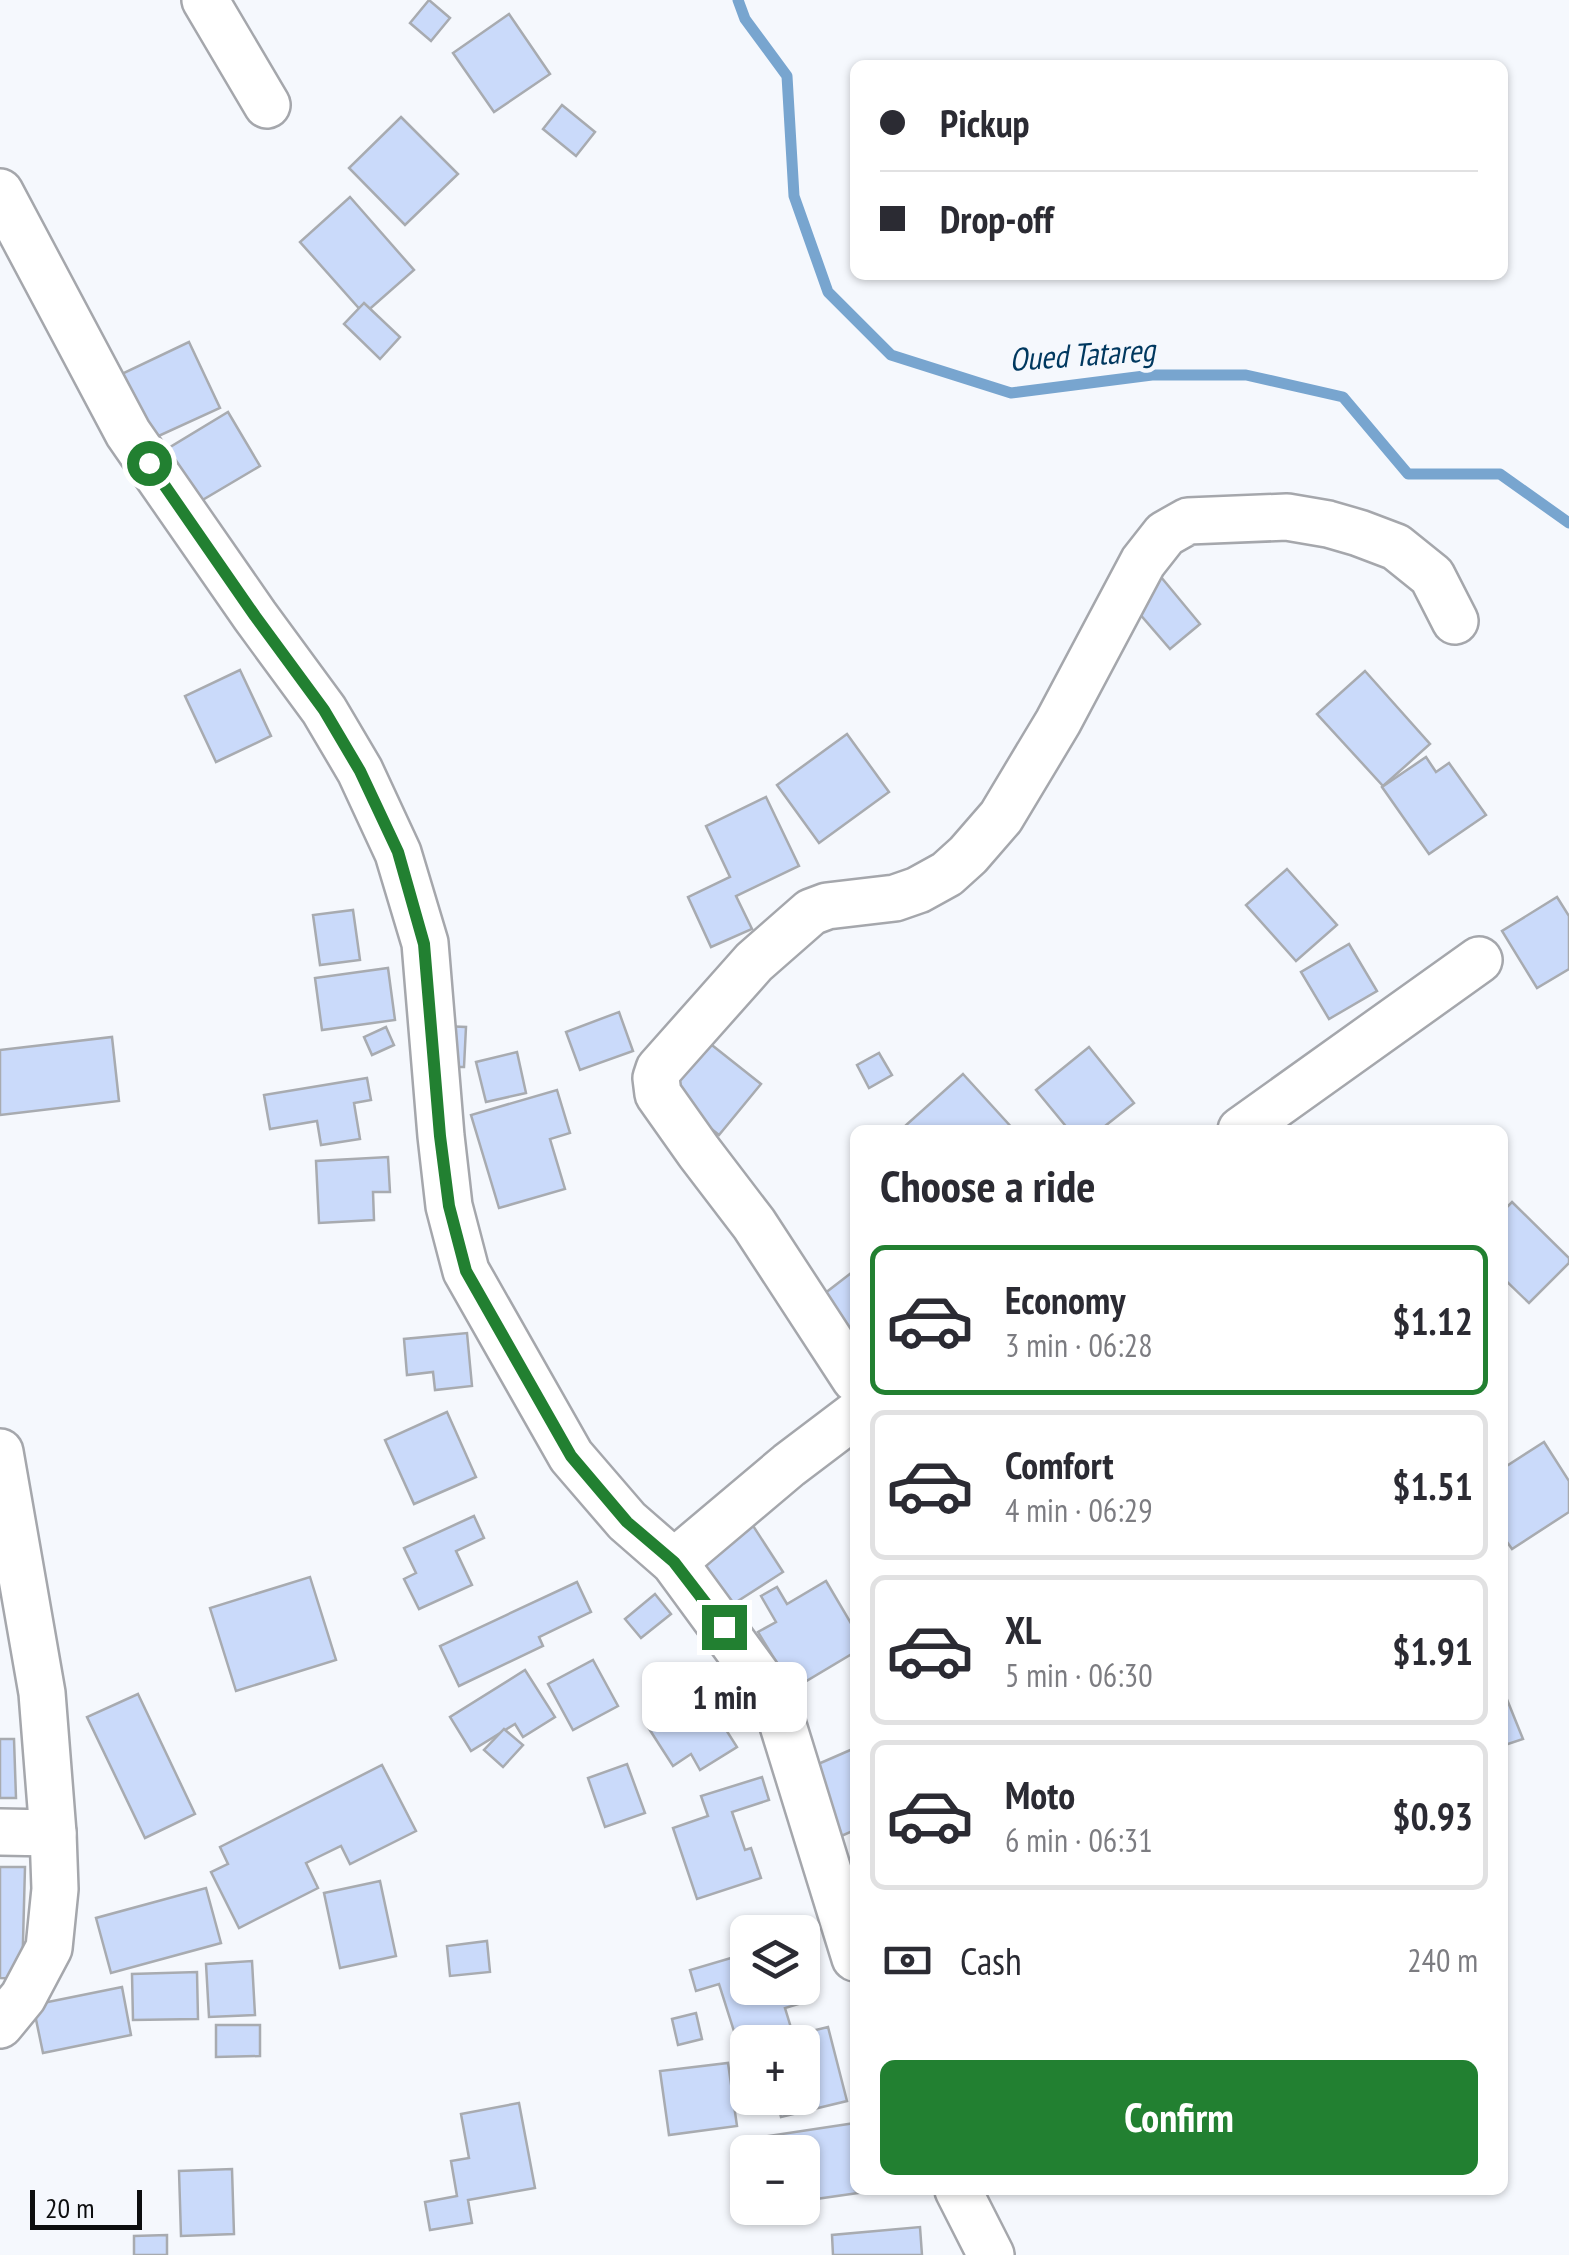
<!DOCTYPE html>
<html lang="en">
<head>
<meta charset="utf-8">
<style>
  :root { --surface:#fff; --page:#f7f7f7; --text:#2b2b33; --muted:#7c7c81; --line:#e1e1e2; --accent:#228031 }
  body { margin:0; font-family:"PT Sans Narrow",sans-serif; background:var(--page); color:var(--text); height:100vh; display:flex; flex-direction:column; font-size:38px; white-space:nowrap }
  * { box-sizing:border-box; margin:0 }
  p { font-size:32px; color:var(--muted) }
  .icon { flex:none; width:55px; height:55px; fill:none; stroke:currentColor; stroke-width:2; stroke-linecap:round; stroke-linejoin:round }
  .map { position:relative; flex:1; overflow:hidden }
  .sheet { position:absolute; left:850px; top:1125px; width:658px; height:1070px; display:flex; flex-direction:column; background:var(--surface); border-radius:15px; box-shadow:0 2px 8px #0004 }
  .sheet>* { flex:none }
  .top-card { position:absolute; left:850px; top:60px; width:658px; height:220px; border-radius:15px; box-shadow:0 2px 8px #0004; display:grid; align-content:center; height:220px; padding:0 30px; background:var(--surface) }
  .buttons { position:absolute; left:730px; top:1915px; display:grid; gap:20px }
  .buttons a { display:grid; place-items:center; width:90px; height:90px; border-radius:15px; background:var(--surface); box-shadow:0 2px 8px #0004; font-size:50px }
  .scale { position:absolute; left:30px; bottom:25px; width:112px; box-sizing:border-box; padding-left:10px; border:5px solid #0d0e0f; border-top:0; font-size:28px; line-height:35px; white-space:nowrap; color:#0d0e0f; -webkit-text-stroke:8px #f5f8fd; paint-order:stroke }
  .end { position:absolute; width:45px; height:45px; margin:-22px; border:12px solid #228031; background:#fff; box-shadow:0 0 0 5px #fff }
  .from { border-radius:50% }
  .bubble { position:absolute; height:70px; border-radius:15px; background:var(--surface); box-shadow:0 2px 8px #0004; font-size:32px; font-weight:800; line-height:70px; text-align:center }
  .top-card b { display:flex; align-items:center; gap:35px; height:95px; font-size:38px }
  .top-card b+b { border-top:2px solid var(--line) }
  .top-card i { width:25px; height:25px; background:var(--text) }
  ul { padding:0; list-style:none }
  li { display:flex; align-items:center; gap:30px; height:150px; margin:0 20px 15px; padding:0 10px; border:5px solid var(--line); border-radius:15px }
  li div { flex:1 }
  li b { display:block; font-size:38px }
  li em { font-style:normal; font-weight:800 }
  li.selected { border-color:var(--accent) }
  li>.icon { width:90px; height:90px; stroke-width:1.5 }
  h2 { padding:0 30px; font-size:45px; line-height:120px }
  .pay { display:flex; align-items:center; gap:25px; height:110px; padding:0 30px; font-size:38px }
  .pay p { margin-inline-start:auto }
  .button { display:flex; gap:20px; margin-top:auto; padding:20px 30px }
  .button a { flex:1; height:115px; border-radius:15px; background:var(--accent); color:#fff; font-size:40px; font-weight:800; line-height:115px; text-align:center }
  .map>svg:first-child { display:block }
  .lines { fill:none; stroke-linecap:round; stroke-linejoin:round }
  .stream { stroke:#78a5cf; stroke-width:11 }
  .building { fill:#cadafa; stroke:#a8abb0; stroke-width:2.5 }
  .minor-casing { stroke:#a5a7ac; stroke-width:50 }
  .minor { stroke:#fff; stroke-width:45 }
  .route { stroke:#228031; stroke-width:12 }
  .labels { text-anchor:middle; stroke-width:9; stroke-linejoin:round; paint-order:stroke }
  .water-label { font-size:32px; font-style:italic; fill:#00385f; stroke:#f5f8fd }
</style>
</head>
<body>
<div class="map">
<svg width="1569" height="2255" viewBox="0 0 1569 2255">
  <rect width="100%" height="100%" fill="#f5f8fd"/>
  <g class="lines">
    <polyline class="stream" points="738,0 745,19 787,76 794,196 828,292 891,355 1011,393 1152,375 1246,375 1343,397 1408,474 1500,474 1569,523"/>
  </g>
  <g class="building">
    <polygon points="429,0 450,18 431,41 410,23"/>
    <polygon points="509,14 550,74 494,112 453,53"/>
    <polygon points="562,105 595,132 576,156 543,129"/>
    <polygon points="401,117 458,174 405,225 349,168"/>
    <polygon points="350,197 414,270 364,314 300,242"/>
    <polygon points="364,303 400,337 380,359 344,324"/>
    <polygon points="189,342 220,408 141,444 111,379"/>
    <polygon points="228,412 260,466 194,505 162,452"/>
    <polygon points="1156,571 1200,624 1170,649 1126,598"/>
    <polygon points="240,670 271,736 216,762 185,696"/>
    <polygon points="1365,671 1430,744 1383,786 1317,714"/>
    <polygon points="847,734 889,792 819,843 777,785"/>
    <polygon points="1426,757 1436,772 1449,763 1486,815 1429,854 1382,787"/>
    <polygon points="766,797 799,866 736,896 752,929 711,947 688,897 730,877 706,826"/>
    <polygon points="1287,869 1337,925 1296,961 1246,905"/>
    <polygon points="1557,897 1569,916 1569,969 1537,988 1502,931"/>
    <polygon points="353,910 360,960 320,965 313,915"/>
    <polygon points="1349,944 1377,991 1329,1019 1301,972"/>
    <polygon points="388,968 395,1020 322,1030 315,978"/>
    <polygon points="619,1012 633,1051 580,1070 566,1032"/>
    <polygon points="442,1026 466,1027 464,1067 440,1067"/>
    <polygon points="386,1027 394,1045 372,1055 364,1037"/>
    <polygon points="112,1037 119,1101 0,1115 0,1050"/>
    <polygon points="703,1038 761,1084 719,1135 662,1089"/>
    <polygon points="1089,1047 1134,1103 1100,1130 1069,1130 1036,1090"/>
    <polygon points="517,1052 526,1093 486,1102 476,1062"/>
    <polygon points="879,1053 892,1075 869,1088 857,1065"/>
    <polygon points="963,1074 1014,1130 909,1130 905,1126"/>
    <polygon points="367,1078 371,1100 354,1103 360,1139 321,1145 317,1121 270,1129 264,1095"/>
    <polygon points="557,1090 570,1133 550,1139 565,1189 499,1208 471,1115"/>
    <polygon points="388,1157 390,1192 373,1192 374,1220 319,1223 316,1161"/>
    <polygon points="1512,1202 1569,1258 1569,1263 1529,1303 1502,1277 1502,1212"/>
    <polygon points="855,1270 855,1351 811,1304"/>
    <polygon points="467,1333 472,1386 435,1390 433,1372 407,1375 404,1339"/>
    <polygon points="447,1412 476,1477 414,1504 385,1440"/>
    <polygon points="1544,1442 1569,1481 1569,1512 1512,1549 1502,1535 1502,1469"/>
    <polygon points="474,1516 484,1538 456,1551 472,1585 419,1609 404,1579 416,1573 404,1548"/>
    <polygon points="748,1518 783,1572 716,1615 681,1562"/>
    <polygon points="310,1577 336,1660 236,1691 210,1608"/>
    <polygon points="826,1581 855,1630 855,1652 793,1689 758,1632 776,1622 761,1596 777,1587 787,1604"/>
    <polygon points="577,1582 591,1612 539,1637 543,1646 459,1686 440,1646"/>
    <polygon points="655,1594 671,1614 641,1638 625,1619"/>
    <polygon points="593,1660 618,1706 573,1730 548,1684"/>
    <polygon points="525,1670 555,1717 523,1737 515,1724 471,1751 450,1717"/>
    <polygon points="712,1681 727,1706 716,1714 737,1747 700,1770 691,1754 673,1766 646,1724"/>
    <polygon points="1504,1692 1523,1739 1502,1746 1502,1693"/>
    <polygon points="138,1694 195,1814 145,1838 87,1717"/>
    <polygon points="504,1729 523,1745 503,1767 484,1750"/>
    <polygon points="0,1739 14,1739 16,1798 0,1798"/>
    <polygon points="855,1748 855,1830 839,1837 809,1768"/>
    <polygon points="627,1764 645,1813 605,1827 588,1778"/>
    <polygon points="382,1765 416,1831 350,1864 341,1846 306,1863 318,1888 239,1928 211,1872 228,1864 220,1847"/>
    <polygon points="762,1777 769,1800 732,1812 745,1850 751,1848 761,1878 697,1899 673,1828 708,1816 701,1796"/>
    <polygon points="0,1867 25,1867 22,1979 0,1978"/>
    <polygon points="380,1881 396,1956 340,1968 324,1893"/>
    <polygon points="206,1888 221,1943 111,1973 96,1918"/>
    <polygon points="487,1941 490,1972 450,1976 447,1946"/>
    <polygon points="748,1953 748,1988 798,1988 802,2003 785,2008 792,2031 748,2042 739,2047 719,1984 696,1991 690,1970"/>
    <polygon points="252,1961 255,2015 209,2017 206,1964"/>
    <polygon points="197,1972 198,2019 133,2020 132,1974"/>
    <polygon points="122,1987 131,2035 43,2053 33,2005"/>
    <polygon points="696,2013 702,2039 678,2045 672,2019"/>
    <polygon points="216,2025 260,2025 260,2056 216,2057"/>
    <polygon points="828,2027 847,2101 781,2117 776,2098 802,2098 802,2042 766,2042"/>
    <polygon points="728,2063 737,2126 669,2135 660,2071"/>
    <polygon points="519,2103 535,2188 468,2200 472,2223 430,2230 425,2202 457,2196 451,2161 469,2158 461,2114"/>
    <polygon points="855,2123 855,2190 872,2191 802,2201 802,2152 751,2152 749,2139"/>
    <polygon points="232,2169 234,2234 181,2236 179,2171"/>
    <polygon points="920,2227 922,2255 833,2255 832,2235"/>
    <polygon points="167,2235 167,2255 134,2255 134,2236"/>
  </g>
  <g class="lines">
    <defs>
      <g id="minor">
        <polyline points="205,0 267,105"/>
        <polyline points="0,192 128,433 255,616 324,710 360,771 398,853 425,943 441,1136 449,1206 466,1271 571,1456 627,1521 674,1562 759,1678 782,1722 855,1958"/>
        <polyline points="1241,1130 1479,960"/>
        <polyline points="855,1379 754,1224 699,1152 658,1094 656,1078 659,1069 754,962 811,912 827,906 895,898 918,890 947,874 968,855 1001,817 1058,722 1143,562 1165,534 1188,521 1287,517 1328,524 1359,533 1396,547 1432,576 1455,621"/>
        <polyline points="0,1452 42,1693 53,1833 55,1889 49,1948 23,1997 0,2025"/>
        <polyline points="674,1562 789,1465 855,1415"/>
        <polyline points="0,1832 53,1833"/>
        <polyline points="958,2190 991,2255"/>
      </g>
    </defs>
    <use href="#minor" class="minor-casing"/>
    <use href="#minor" class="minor"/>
  </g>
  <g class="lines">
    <polyline class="route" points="149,463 255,616 324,710 360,771 398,852 424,944 440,1136 449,1206 466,1271 571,1456 627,1522 674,1562 724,1627"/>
  </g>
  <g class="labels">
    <g class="water-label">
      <text transform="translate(1082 355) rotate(-4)" y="11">Oued Tatareg</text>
    </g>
  </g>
</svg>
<div class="buttons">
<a><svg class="icon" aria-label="layers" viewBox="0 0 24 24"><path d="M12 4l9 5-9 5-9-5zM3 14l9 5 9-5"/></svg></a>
<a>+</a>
<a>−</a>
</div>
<div class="scale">20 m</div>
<i class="end from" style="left:149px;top:463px"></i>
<i class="end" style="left:724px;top:1627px"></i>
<div class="bubble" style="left:642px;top:1662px;width:165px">1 min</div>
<div class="top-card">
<b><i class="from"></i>Pickup</b>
<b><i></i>Drop-off</b>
</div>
<section class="sheet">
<h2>Choose a ride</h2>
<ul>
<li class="selected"><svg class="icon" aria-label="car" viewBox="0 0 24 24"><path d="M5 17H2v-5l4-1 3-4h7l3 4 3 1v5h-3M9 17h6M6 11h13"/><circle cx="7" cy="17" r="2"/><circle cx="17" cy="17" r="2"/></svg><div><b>Economy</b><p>3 min · 06:28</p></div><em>$1.12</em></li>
<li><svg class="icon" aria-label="car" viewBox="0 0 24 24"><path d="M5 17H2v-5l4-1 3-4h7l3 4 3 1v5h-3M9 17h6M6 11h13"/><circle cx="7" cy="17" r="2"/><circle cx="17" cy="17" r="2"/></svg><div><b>Comfort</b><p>4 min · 06:29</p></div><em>$1.51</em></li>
<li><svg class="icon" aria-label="car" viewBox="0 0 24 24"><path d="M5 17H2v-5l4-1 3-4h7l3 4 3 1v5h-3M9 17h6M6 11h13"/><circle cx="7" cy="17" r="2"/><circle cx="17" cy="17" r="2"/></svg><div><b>XL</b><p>5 min · 06:30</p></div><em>$1.91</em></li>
<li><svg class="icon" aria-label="car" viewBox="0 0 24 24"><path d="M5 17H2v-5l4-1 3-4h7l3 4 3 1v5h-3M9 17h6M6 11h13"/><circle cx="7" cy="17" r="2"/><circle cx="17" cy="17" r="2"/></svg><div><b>Moto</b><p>6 min · 06:31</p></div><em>$0.93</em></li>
</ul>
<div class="pay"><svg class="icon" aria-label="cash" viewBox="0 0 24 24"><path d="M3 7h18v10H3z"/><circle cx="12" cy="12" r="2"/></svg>Cash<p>240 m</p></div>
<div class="button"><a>Confirm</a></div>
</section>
</div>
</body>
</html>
